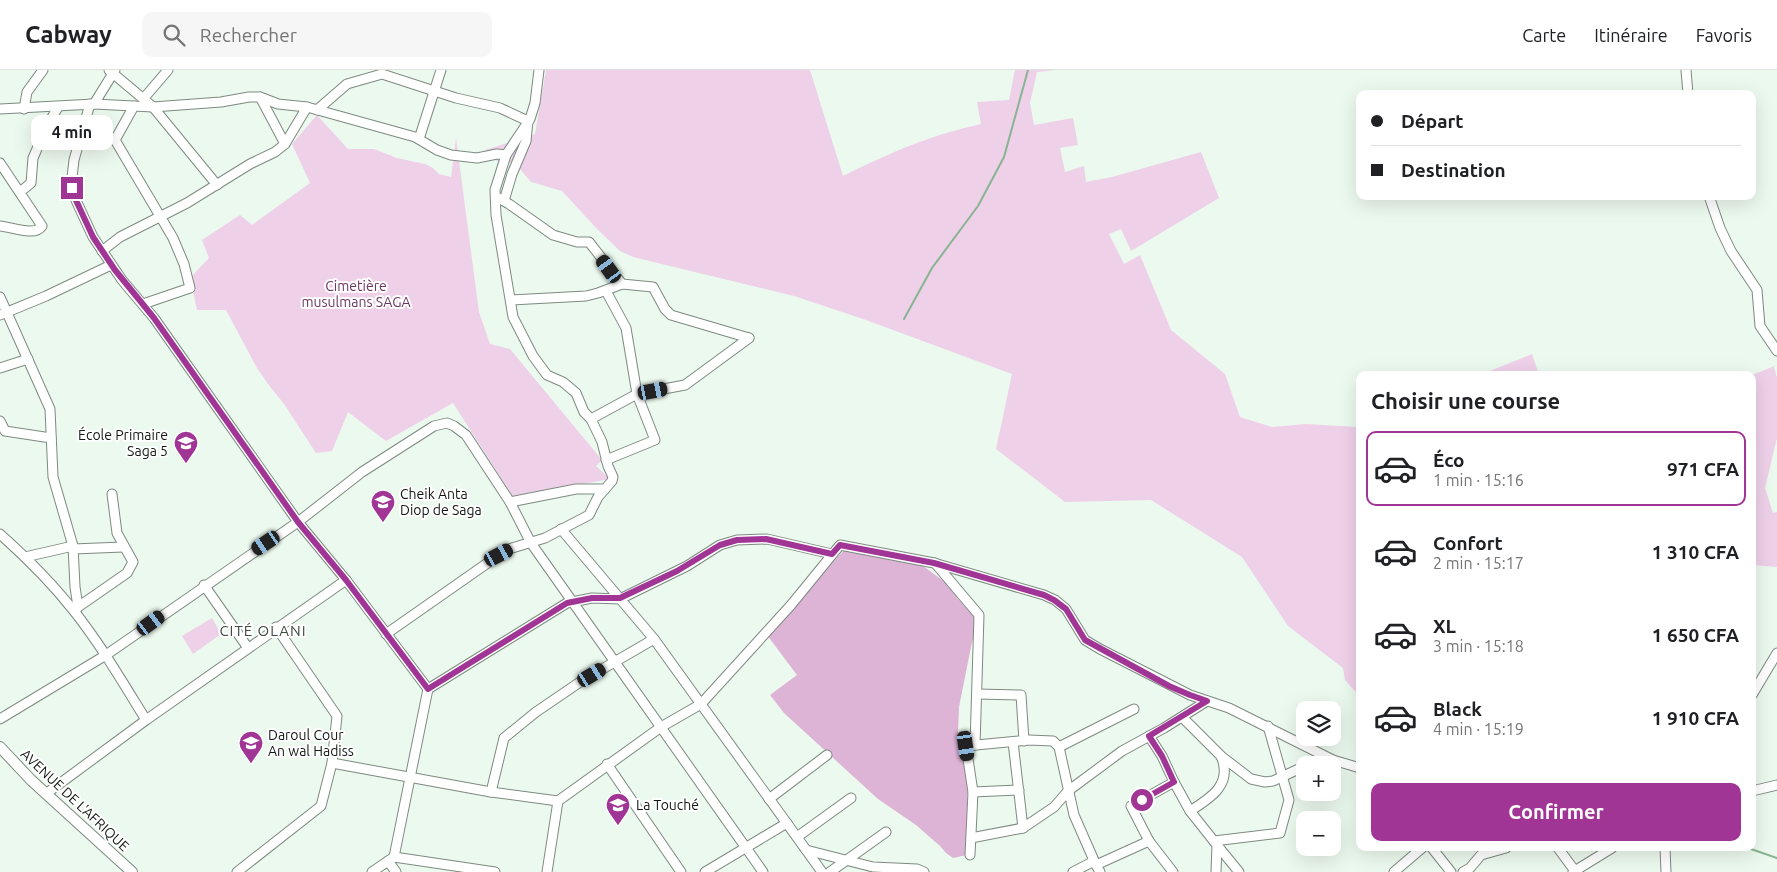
<!DOCTYPE html>
<html lang="fr">
<head>
<meta charset="utf-8">
<style>
  :root { --surface:#fff; --page:#f6f6f6; --text:#202124; --muted:#757577; --line:#e0e0e0; --accent:#a03596 }
  body { margin:0; font-family:Ubuntu,sans-serif; background:var(--page); color:var(--text); height:100vh; display:flex; flex-direction:column; font-size:19px; white-space:nowrap }
  * { box-sizing:border-box; margin:0 }
  p { font-size:16px; color:var(--muted) }
  .icon { flex:none; width:28px; height:28px; fill:none; stroke:currentColor; stroke-width:2; stroke-linecap:round; stroke-linejoin:round }
  .map { position:relative; flex:1; overflow:hidden }
  .details { position:absolute; left:1356px; top:301px; width:400px; height:480px; display:flex; flex-direction:column; background:var(--surface); border-radius:10px; box-shadow:0 5px 20px #0002 }
  .details>* { flex:none }
  .guide { position:absolute; left:1356px; top:20px; width:400px; height:110px; border-radius:10px; box-shadow:0 5px 20px #0002; display:grid; align-content:center; height:110px; padding:0 15px; background:var(--surface) }
  .buttons { position:absolute; left:1296px; top:631px; display:grid; gap:10px }
  .buttons a { display:grid; place-items:center; width:45px; height:45px; border-radius:10px; background:var(--surface); box-shadow:0 5px 20px #0002; font-size:25px }
  .end { position:absolute; width:22px; height:22px; margin:-11px; border:6px solid #a03596; background:#fff; box-shadow:0 0 0 2px #fff }
  .from { border-radius:50% }
  .bubble { position:absolute; height:35px; border-radius:10px; background:var(--surface); box-shadow:0 5px 20px #0002; font-size:16px; font-weight:700; line-height:35px; text-align:center }
  .car { position:absolute; width:15px; height:30px; margin:-15px -8px; border-radius:6px; box-shadow:0 0 4px 1px #0007; background:linear-gradient(#222 24%,#8ab4d8 0 40%,#222 0 76%,#8ab4d8 0 86%,#222 0) }
  .guide b { display:flex; align-items:center; gap:18px; height:48px; font-size:19px }
  .guide b+b { border-top:1px solid var(--line) }
  .guide i { width:12px; height:12px; background:var(--text) }
  ul { padding:0; list-style:none }
  li { display:flex; align-items:center; gap:15px; height:75px; margin:0 10px 8px; padding:0 5px; border:2px solid transparent; border-radius:10px }
  li div { flex:1 }
  li b { display:block; font-size:19px }
  li em { font-style:normal; font-weight:700 }
  li.selected { border-color:var(--accent) }
  li>.icon { width:45px; height:45px; stroke-width:1.5 }
  h2 { padding:0 15px; font-size:22px; line-height:60px }
  .cta { display:flex; gap:10px; margin-top:auto; padding:10px 15px }
  .cta a { flex:1; height:58px; border-radius:10px; background:var(--accent); color:#fff; font-size:20px; font-weight:700; line-height:58px; text-align:center }
  header { display:flex; align-items:center; gap:30px; box-sizing:border-box; height:70px; padding:0 25px; background:var(--surface); border-bottom:1px solid var(--line) }
  header strong { font-size:24px }
  nav { display:flex; gap:28px; margin-inline-start:auto; font-size:18px }
  .search { width:350px; height:45px; background:var(--page); display:flex; align-items:center; gap:12px; box-sizing:border-box; padding:0 18px; border-radius:10px; color:var(--muted); font-size:19px }
  .map>svg:first-child { display:block }
  .green { fill:#eed0e9 }
  .forest { fill:#ddb3d6 }
  .lines { fill:none; stroke-linecap:round; stroke-linejoin:round }
  .stream { stroke:#88b492; stroke-width:2 }
  .minor-casing { stroke:#7e8a81; stroke-width:11 }
  .major-casing { stroke:#7e8a81; stroke-width:12 }
  .minor { stroke:#fff; stroke-width:9 }
  .major { stroke:#fff; stroke-width:10 }
  .route { stroke:#a03596; stroke-width:6 }
  .labels { text-anchor:middle; stroke-width:4; stroke-linejoin:round; paint-order:stroke }
  .park-label { font-size:14px; fill:#6a3663; stroke:#fff }
  .poi-label { font-size:14px; fill:#121713; stroke:#fff; text-anchor:start }
  .street-label { font-size:14px; fill:#121713; stroke:#fff }
  .neighbourhood-label { font-size:15px; letter-spacing:1px; fill:#404b42; stroke:#fff }
</style>
</head>
<body>
<header>
<strong>Cabway</strong>
<div class="search"><svg class="icon" aria-label="search" viewBox="0 0 24 24"><circle cx="10" cy="10" r="6"/><path d="M15 15l6 6"/></svg>Rechercher</div>
<nav><a>Carte</a><a>Itinéraire</a><a>Favoris</a></nav>
</header>
<div class="map">
<svg width="1777" height="802" viewBox="0 0 1777 802">
  <rect width="100%" height="100%" fill="#ecf9ee"/>
  <g class="green">
    <path d="M546 0H810L843 106C890 83 930 65 981 54L977 32 1009 30 1015 0H1056L1037 2 1030 33 1034 55 1073 48 1078 75 1060 78 1065 102 1084 96 1086 112 1112 107 1201 82 1219 128 1131 181 1121 159 1109 164 1124 194 1140 185 1171 260 1225 304 1240 347 1272 357 1306 354 1357 357 1360 356V627L1345 610 1343 598 1288 556 1242 487 1151 430 1065 432 996 379 1012 304 866 250 794 226 633 187 620 181 596 158 562 121 531 112 515 93 497 91 485 80 535 64Z"/>
    <polygon points="317,45 348,79 374,79 397,88 425,94 433,98 439,104 451,107 456,68 479,242 490,274 510,279 602,390 596,396 610,409 513,427 453,333 386,371 348,342 332,381 316,383 284,334 268,314 257,298 226,240 197,240 190,208 209,188 202,170 240,145 252,155 310,113 292,74"/>
    <polygon points="1532,284 1539,305 1480,305"/>
    <polygon points="1777,295 1774,297 1777,308 1777,368 1765,418 1773,443 1777,442 1777,497 1752,495 1752,305"/>
    <polygon points="212,548 221,564 193,584 182,566"/>
  </g>
  <polygon class="forest" points="845,479 923,496 949,515 957,528 975,547 975,563 972,572 959,637 958,663 967,713 968,752 967,785 953,788 946,783 940,776 916,755 878,729 784,643 770,625 797,605 767,565"/>
  <g class="lines">
    <g class="stream">
      <polyline points="904,249 932,198 978,136 1004,87 1028,0"/>
      <polyline points="1748,778 1777,788"/>
    </g>
    <defs>
      <g id="minor">
        <polyline points="109,0 153,37 217,115"/>
        <polyline points="1686,0 1688,24"/>
        <polyline points="260,27 285,74"/>
        <polyline points="144,28 168,0"/>
        <polyline points="90,34 74,90 72,107 74,126 93,167 122,210 154,248 298,452 346,510 428,619"/>
        <polyline points="94,34 115,0"/>
        <polyline points="134,36 115,70 173,168 184,194 190,218 143,234"/>
        <polyline points="0,39 94,34 153,37 221,32 249,27 260,27 278,34 307,37 415,67 437,80 451,85 477,88 497,84 506,85"/>
        <polyline points="24,39 27,22 43,0"/>
        <polyline points="317,40 347,14 382,4 456,28 500,38 528,51 526,71 512,104 504,131"/>
        <polyline points="419,69 441,0"/>
        <path d="M0 93 42 156C35 167 12 157 0 156"/>
        <polyline points="20,122 31,113 33,88 47,56 58,37"/>
        <polyline points="1709,126 1720,158 1731,181 1757,220 1760,256 1777,281"/>
        <polyline points="499,128 509,134 553,165 577,172 589,172 622,214"/>
        <polyline points="102,181 120,167 187,133 250,94 275,82 285,74 307,37"/>
        <polyline points="606,221 626,258 637,324 655,370 606,390"/>
        <polyline points="0,227 50,339 53,407 73,476 75,517 78,537 75,542"/>
        <polyline points="511,230 586,226 598,223 622,214 653,217 665,239 671,245 749,268"/>
        <polyline points="0,245 46,226 111,195"/>
        <polyline points="0,298 28,289"/>
        <polyline points="591,349 637,324 685,315 749,268"/>
        <polyline points="0,351 5,361 51,368"/>
        <polyline points="510,432 576,419 605,419"/>
        <polyline points="561,459 654,569 822,802"/>
        <path d="M0 464C27 488 52 513 74 541 101 575 123 613 146 650"/>
        <polyline points="73,479 123,477"/>
        <polyline points="25,487 73,476"/>
        <polyline points="935,493 979,545 975,675"/>
        <polyline points="204,515 248,578"/>
        <polyline points="78,537 127,503 133,492 117,463 112,424"/>
        <polyline points="386,564 499,485 509,479 545,468 589,445 598,427 612,411 613,407 608,396 602,372 591,349 584,342 576,323 563,312 547,305 533,286 513,247 496,145 495,120 506,85 530,49 535,33 539,0"/>
        <polyline points="978,624 1021,625 1024,671"/>
        <polyline points="1752,625 1777,583"/>
        <polyline points="1182,647 1221,686 1251,709 1265,712 1273,711 1305,696"/>
        <polyline points="0,649 106,585 298,452 362,402 434,356 447,353 454,356 466,365 510,432 531,473 763,802"/>
        <polyline points="1149,666 1162,686 1174,712 1131,736 1149,771 1173,802"/>
        <polyline points="1059,677 1134,639"/>
        <polyline points="332,693 491,722 558,731"/>
        <polyline points="607,694 681,802"/>
        <polyline points="1309,695 1333,690"/>
        <polyline points="1174,712 1190,741 1217,775 1216,802"/>
        <polyline points="1752,721 1777,715"/>
        <polyline points="491,722 504,668 536,642 580,612 654,569"/>
        <polyline points="973,722 1019,720"/>
        <polyline points="47,723 146,650 346,510"/>
        <polyline points="769,729 827,685"/>
        <path d="M1190 741C1211 728 1233 714 1221 686"/>
        <polyline points="1023,758 1054,737 1068,721 1122,681 1164,658 1207,631"/>
        <polyline points="797,767 851,728"/>
        <polyline points="971,768 1023,758 1013,672"/>
        <polyline points="1214,771 1280,763 1289,730 1268,656"/>
        <polyline points="1217,775 1239,802"/>
        <polyline points="1432,778 1451,802"/>
        <polyline points="1558,778 1575,801"/>
        <polyline points="1665,778 1666,802"/>
        <polyline points="806,780 873,797 917,799 924,802"/>
        <polyline points="970,785 973,722 966,676 1029,670 1053,671 1059,677 1074,745 1096,795"/>
        <polyline points="394,787 428,619 567,533 592,528 620,529 687,496 720,475 737,470 767,469 832,484"/>
        <polyline points="388,791 396,802"/>
        <polyline points="237,802 321,736 332,693 337,646 276,557"/>
        <polyline points="372,802 394,787 495,802"/>
        <polyline points="547,802 558,731 661,657 701,634 791,535 840,475 934,493 1044,525 1055,530 1066,539 1085,570 1100,579 1190,625 1229,638 1333,690 1360,698"/>
        <polyline points="705,802 787,753"/>
        <polyline points="830,802 886,762"/>
        <polyline points="1073,802 1094,791"/>
        <polyline points="1100,802 1096,795 1149,771"/>
        <polyline points="1394,802 1422,778"/>
        <polyline points="1463,802 1470,798 1481,785 1506,778"/>
        <polyline points="1573,802 1612,778"/>
      </g>
      <polyline id="major" points="0,677 31,710 132,802"/>
    </defs>
    <use href="#minor" class="minor-casing"/>
    <use href="#major" class="major-casing"/>
    <use href="#minor" class="minor"/>
    <use href="#major" class="major"/>
  </g>
  <g class="lines">
    <polyline class="route" points="72,118 74,126 93,167 115,200 154,248 298,452 346,510 428,619 567,533 592,528 620,528 677,501 720,475 737,470 766,469 832,484 840,475 934,493 1044,525 1054,530 1066,539 1085,570 1169,616 1190,625 1207,631 1149,666 1162,686 1174,712 1142,730"/>
  </g>
  <defs>
    <symbol id="school-pin" viewBox="-11 -11 22 30"><path d="M0 17L-7.5 6A9.5 9.5 0 1 1 7.5 6Z" fill="#a03596" stroke="#fff"/><path d="M0-5L7-2L0 1L-7-2ZM-4 1L0 2.5L4 1V4Q0 6-4 4Z" fill="#fff"/></symbol>
  </defs>
  <g fill-rule="evenodd">
    <use href="#school-pin" x="172" y="359" width="28" height="38"/>
    <use href="#school-pin" x="369" y="418" width="28" height="38"/>
    <use href="#school-pin" x="237" y="659" width="28" height="38"/>
    <use href="#school-pin" x="604" y="721" width="28" height="38"/>
  </g>
  <g class="labels">
    <g class="park-label">
      <text x="356" y="221">Cimetière<tspan x="356" dy="16">musulmans SAGA</tspan></text>
    </g>
    <g class="poi-label">
      <text x="168" y="370" text-anchor="end">École Primaire<tspan x="168" dy="16">Saga 5</tspan></text>
      <text x="400" y="429">Cheik Anta<tspan x="400" dy="16">Diop de Saga</tspan></text>
      <text x="268" y="670">Daroul Cour<tspan x="268" dy="16">An wal Hadiss</tspan></text>
      <text x="636" y="740">La Touché</text>
    </g>
    <g class="street-label">
      <text transform="translate(75 730) rotate(43)" y="5">AVENUE DE L'AFRIQUE</text>
    </g>
    <g class="neighbourhood-label">
      <text x="263" y="566">CITÉ OLANI</text>
    </g>
  </g>
</svg>
<div class="buttons">
<a><svg class="icon" aria-label="layers" viewBox="0 0 24 24"><path d="M12 4l9 5-9 5-9-5zM3 14l9 5 9-5"/></svg></a>
<a>+</a>
<a>−</a>
</div>
<i class="end from" style="left:1142px;top:730px"></i>
<i class="end" style="left:72px;top:118px"></i>
<div class="bubble" style="left:31px;top:45px;width:82px">4 min</div>
<i class="car" style="left:609px;top:199px;rotate:324deg"></i>
<i class="car" style="left:653px;top:321px;rotate:79deg"></i>
<i class="car" style="left:266px;top:473px;rotate:236deg"></i>
<i class="car" style="left:499px;top:485px;rotate:62deg"></i>
<i class="car" style="left:151px;top:553px;rotate:54deg"></i>
<i class="car" style="left:592px;top:605px;rotate:59deg"></i>
<i class="car" style="left:966px;top:676px;rotate:172deg"></i>
<div class="guide">
<b><i class="from"></i>Départ</b>
<b><i></i>Destination</b>
</div>
<section class="details">
<h2>Choisir une course</h2>
<ul>
<li class="selected"><svg class="icon" aria-label="car" viewBox="0 0 24 24"><path d="M5 17H2v-5l4-1 3-4h7l3 4 3 1v5h-3M9 17h6M6 11h13"/><circle cx="7" cy="17" r="2"/><circle cx="17" cy="17" r="2"/></svg><div><b>Éco</b><p>1 min · 15:16</p></div><em>971 CFA</em></li>
<li><svg class="icon" aria-label="car" viewBox="0 0 24 24"><path d="M5 17H2v-5l4-1 3-4h7l3 4 3 1v5h-3M9 17h6M6 11h13"/><circle cx="7" cy="17" r="2"/><circle cx="17" cy="17" r="2"/></svg><div><b>Confort</b><p>2 min · 15:17</p></div><em>1 310 CFA</em></li>
<li><svg class="icon" aria-label="car" viewBox="0 0 24 24"><path d="M5 17H2v-5l4-1 3-4h7l3 4 3 1v5h-3M9 17h6M6 11h13"/><circle cx="7" cy="17" r="2"/><circle cx="17" cy="17" r="2"/></svg><div><b>XL</b><p>3 min · 15:18</p></div><em>1 650 CFA</em></li>
<li><svg class="icon" aria-label="car" viewBox="0 0 24 24"><path d="M5 17H2v-5l4-1 3-4h7l3 4 3 1v5h-3M9 17h6M6 11h13"/><circle cx="7" cy="17" r="2"/><circle cx="17" cy="17" r="2"/></svg><div><b>Black</b><p>4 min · 15:19</p></div><em>1 910 CFA</em></li>
</ul>
<div class="cta"><a>Confirmer</a></div>
</section>
</div>
</body>
</html>
